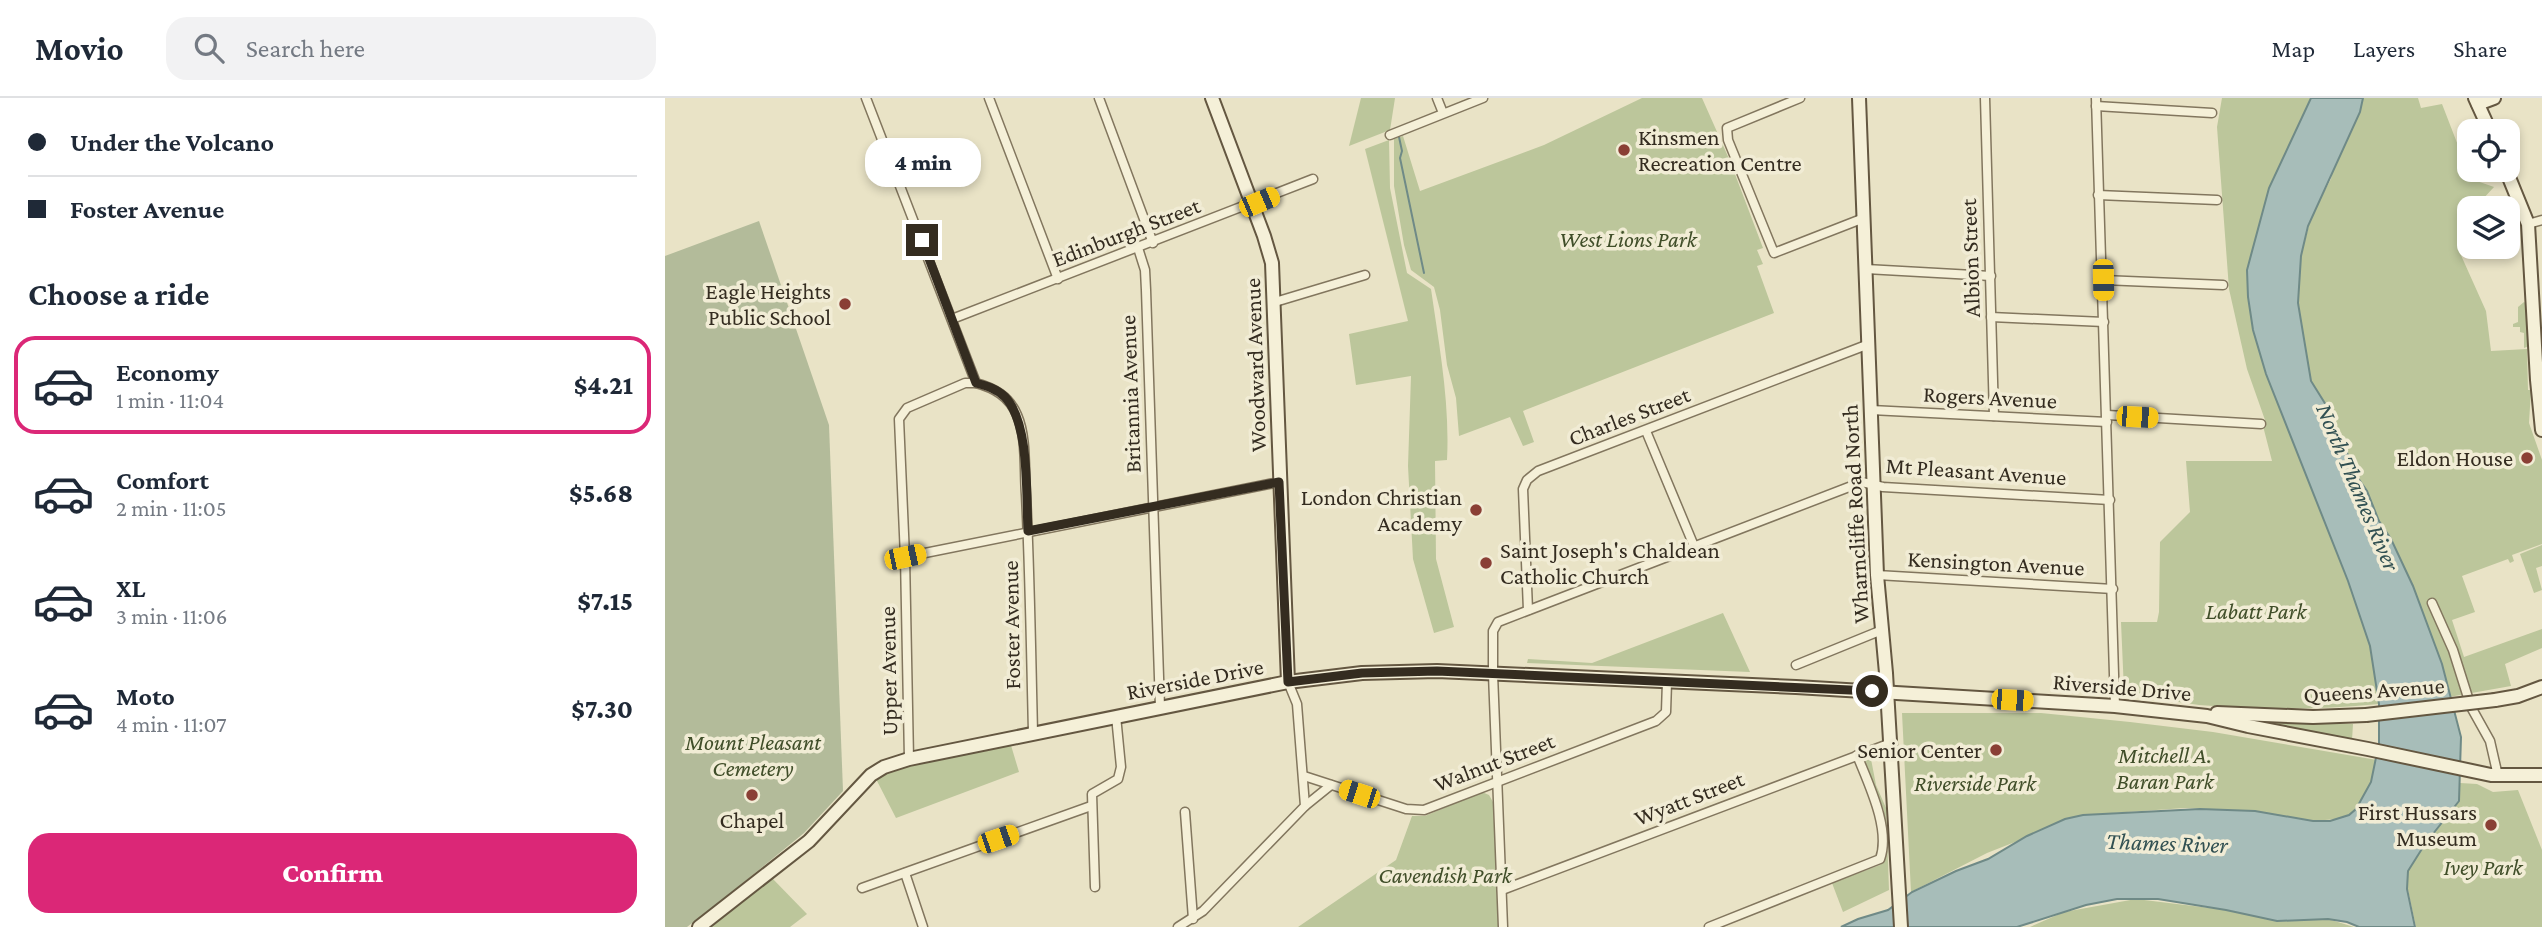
<!DOCTYPE html>
<html lang="en">
<head>
<meta charset="utf-8">
<style>
  :root { --surface:#fff; --page:#f2f2f3; --text:#1f2937; --muted:#747a83; --line:#e0e1e3; --accent:#db2777 }
  body { margin:0; font-family:"Crimson Pro",serif; background:var(--page); color:var(--text); height:100vh; display:flex; flex-direction:column; font-size:26px; white-space:nowrap }
  * { box-sizing:border-box; margin:0 }
  p { font-size:23px; color:var(--muted) }
  .icon { flex:none; width:38px; height:38px; fill:none; stroke:currentColor; stroke-width:2; stroke-linecap:round; stroke-linejoin:round }
  .map { position:relative; flex:1; overflow:hidden }
  .side { display:flex; flex-direction:column; background:var(--surface); width:665px }
  .side>* { flex:none }
  .top-card { display:grid; align-content:center; height:154px; padding:0 28px; background:var(--surface) }
  .fabs { position:absolute; left:1792px; top:21px; display:grid; gap:14px }
  .fabs a { display:grid; place-items:center; width:63px; height:63px; border-radius:14px; background:var(--surface); box-shadow:0 4px 10px #0003; font-size:35px }
  .end { position:absolute; width:32px; height:32px; margin:-16px; border:9px solid #342c20; background:#fff; box-shadow:0 0 0 4px #fff }
  .from { border-radius:50% }
  .bubble { position:absolute; height:49px; border-radius:21px; background:var(--surface); box-shadow:0 4px 10px #0003; font-size:23px; font-weight:800; line-height:49px; text-align:center }
  .car { position:absolute; width:21px; height:42px; margin:-21px -10px; border-radius:9px; box-shadow:0 0 5px 2px #0007; background:linear-gradient(#f5c518 24%,#345 0 40%,#f5c518 0 76%,#345 0 86%,#f5c518 0) }
  .top-card b { display:flex; align-items:center; gap:24px; height:66px; font-size:26px }
  .top-card b+b { border-top:2px solid var(--line) }
  .top-card i { width:18px; height:18px; background:var(--text) }
  ul { padding:0; list-style:none }
  li { display:flex; align-items:center; gap:21px; height:98px; margin:0 14px 10px; padding:0 14px; border:4px solid transparent; border-radius:21px }
  li div { flex:1 }
  li b { display:block; font-size:26px }
  li em { font-style:normal; font-weight:800 }
  li.active { border-color:var(--accent) }
  li>.icon { width:63px; height:63px; stroke-width:1.5 }
  h2 { padding:0 28px; font-size:32px; line-height:84px }
  .primary-button { display:flex; gap:14px; margin-top:auto; padding:14px 28px }
  .primary-button a { flex:1; height:80px; border-radius:21px; background:var(--accent); color:#fff; font-size:28px; font-weight:800; line-height:80px; text-align:center }
  header { display:flex; align-items:center; gap:42px; box-sizing:border-box; height:98px; padding:0 35px; background:var(--surface); border-bottom:2px solid var(--line) }
  header strong { font-size:33px }
  nav { display:flex; gap:38px; margin-inline-start:auto; font-size:24px }
  .search { width:490px; height:63px; background:var(--page); display:flex; align-items:center; gap:18px; box-sizing:border-box; padding:0 24px; border-radius:21px; color:var(--muted); font-size:26px }
  main { display:flex; flex:1; min-height:0 }
  .map>svg:first-child { display:block }
  .green { fill:#bcc69b }
  .cemetery { fill:#b3bb9a }
  .water { fill:#a7bdb9; stroke:#6f8a87; stroke-width:2 }
  .lines { fill:none; stroke-linecap:round; stroke-linejoin:round }
  .stream { stroke:#6f8a87; stroke-width:2 }
  .street-casing { stroke:#82765e; stroke-width:11 }
  .secondary-casing { stroke:#645741; stroke-width:16 }
  .street { stroke:#f5f0d8; stroke-width:8 }
  .secondary { stroke:#f5f0d8; stroke-width:12 }
  .secondary-bridge-casing { stroke:#645741; stroke-width:16; stroke-linecap:butt }
  .secondary-bridge { stroke:#f5f0d8; stroke-width:12 }
  .route { stroke:#342c20; stroke-width:9 }
  .poi-dot { fill:#8a3f35; stroke:#f1ecd5; stroke-width:2.5 }
  .labels { text-anchor:middle; stroke-width:7; stroke-linejoin:round; paint-order:stroke }
  .poi-label { font-size:23px; fill:#342c20; stroke:#f1ecd5; text-anchor:end }
  .street-label { font-size:23px; fill:#342c20; stroke:#f1ecd5 }
  .park-label { font-size:23px; font-style:italic; fill:#404e29; stroke:#f1ecd5 }
  .water-label { font-size:24px; font-style:italic; fill:#315052; stroke:#f1ecd5 }
</style>
</head>
<body>
<header>
<strong>Movio</strong>
<div class="search"><svg class="icon" aria-label="search" viewBox="0 0 24 24"><circle cx="10" cy="10" r="6"/><path d="M15 15l6 6"/></svg>Search here</div>
<nav><a>Map</a><a>Layers</a><a>Share</a></nav>
</header>
<main>
<section class="side">
<div class="top-card">
<b><i class="from"></i>Under the Volcano</b>
<b><i></i>Foster Avenue</b>
</div>
<h2>Choose a ride</h2>
<ul>
<li class="active"><svg class="icon" aria-label="car" viewBox="0 0 24 24"><path d="M5 17H2v-5l4-1 3-4h7l3 4 3 1v5h-3M9 17h6M6 11h13"/><circle cx="7" cy="17" r="2"/><circle cx="17" cy="17" r="2"/></svg><div><b>Economy</b><p>1 min · 11:04</p></div><em>$4.21</em></li>
<li><svg class="icon" aria-label="car" viewBox="0 0 24 24"><path d="M5 17H2v-5l4-1 3-4h7l3 4 3 1v5h-3M9 17h6M6 11h13"/><circle cx="7" cy="17" r="2"/><circle cx="17" cy="17" r="2"/></svg><div><b>Comfort</b><p>2 min · 11:05</p></div><em>$5.68</em></li>
<li><svg class="icon" aria-label="car" viewBox="0 0 24 24"><path d="M5 17H2v-5l4-1 3-4h7l3 4 3 1v5h-3M9 17h6M6 11h13"/><circle cx="7" cy="17" r="2"/><circle cx="17" cy="17" r="2"/></svg><div><b>XL</b><p>3 min · 11:06</p></div><em>$7.15</em></li>
<li><svg class="icon" aria-label="car" viewBox="0 0 24 24"><path d="M5 17H2v-5l4-1 3-4h7l3 4 3 1v5h-3M9 17h6M6 11h13"/><circle cx="7" cy="17" r="2"/><circle cx="17" cy="17" r="2"/></svg><div><b>Moto</b><p>4 min · 11:07</p></div><em>$7.30</em></li>
</ul>
<div class="primary-button"><a>Confirm</a></div>
</section>
<div class="map">
<svg width="1877" height="829" viewBox="0 0 1877 829">
  <rect width="100%" height="100%" fill="#e9e3c6"/>
  <g class="green">
    <polygon points="696,0 730,0 725,32 684,48"/>
    <polygon points="977,0 1037,0 1065,63 1098,150 1092,152 1098,166 1092,168 1109,215 858,313 869,344 858,348 845,319 794,338 791,300 782,267 775,212 769,189 746,172 739,147 729,88 729,41 738,38 755,93 879,47"/>
    <path d="M1557 0H1646L1604 90 1591 138 1583 199 1588 232 1601 276 1697 519 1705 548 1714 606C1653 612 1595 612 1534 607 1509 604 1484 598 1459 593L1456 524H1492L1494 514 1495 444 1525 414 1521 363H1607L1598 328 1600 322 1582 271 1564 191 1552 29Z"/>
    <polygon points="1696,0 1753,0 1756,10 1777,6 1806,81 1829,89 1816,103 1818,106 1814,110 1804,110 1804,122 1798,133 1795,155 1821,213 1826,253 1862,251 1863,292 1866,292 1864,325 1877,362 1877,446 1847,457 1849,463 1845,465 1843,461 1797,478 1810,514 1787,522 1799,559 1877,531 1877,550 1840,566 1846,588 1784,599 1639,269 1633,194 1636,158 1647,116 1666,81 1668,69"/>
    <path d="M724 42 725 90 742 175 766 191C774 247 785 304 782 362L770 363 771 461 789 529 769 535 748 461 743 368 746 278 691 287 684 236 743 223 700 51Z"/>
    <polygon points="1859,204 1862,206 1864,248 1859,250 1859,235 1855,234 1855,229 1848,229 1848,226 1853,224 1853,209"/>
    <polygon points="1877,447 1877,468 1871,470 1877,492 1869,495 1855,456"/>
    <polygon points="1058,515 1085,574 862,565 863,561 927,565"/>
    <polygon points="1237,615 1376,615 1465,624 1548,634 1712,662 1706,684 1691,711 1684,717 1672,721 1648,723 1590,713 1520,710 1418,717 1322,755 1246,794"/>
    <polygon points="1584,621 1688,626 1687,642 1584,624"/>
    <path d="M345 644 354 674 231 720 211 681C246 658 304 653 345 644Z"/>
    <polygon points="1202,660 1206,661 1211,687 1221,710 1224,792 1178,814 1167,785 1215,767 1221,760 1219,713 1200,663"/>
    <polygon points="1795,685 1812,686 1828,694 1853,692 1877,752 1877,829 1751,829 1739,773 1794,703"/>
    <polygon points="817,694 824,697 828,704 834,829 633,829 731,762 747,718 760,718"/>
    <polygon points="106,779 142,816 125,829 40,829"/>
    <polygon points="1471,801 1561,812 1612,823 1663,821 1689,829 1365,829 1399,814"/>
  </g>
  <polygon class="cemetery" points="94,123 164,327 178,693 139,735 57,802 22,829 0,829 0,158"/>
  <polygon class="water" points="1646,0 1698,0 1695,14 1643,128 1636,158 1633,205 1646,283 1661,307 1693,380 1702,393 1714,423 1726,441 1748,488 1777,566 1796,639 1794,703 1760,746 1743,773 1742,791 1750,829 1694,829 1682,824 1663,821 1612,823 1561,812 1493,801 1452,801 1421,807 1352,829 1176,829 1193,821 1223,812 1247,794 1291,773 1323,761 1362,738 1400,721 1418,717 1535,711 1590,713 1648,723 1665,723 1684,717 1691,711 1706,684 1714,645 1714,606 1705,548 1683,483 1601,276 1588,232 1583,199 1582,172 1604,90"/>
  <g class="lines">
    <polyline class="stream" points="734,39 737,53 735,60 759,175"/>
    <defs>
      <g id="street">
        <path d="M201 0 311 285C329 290 344 298 352 317 362 340 359 371 361 397 365 476 366 555 368 634"/>
        <polyline points="324,0 393,181"/>
        <polyline points="434,0 488,145"/>
        <polyline points="772,0 778,15"/>
        <polyline points="1135,0 1062,30 1063,42 1109,155 1199,120"/>
        <polyline points="1320,0 1329,318"/>
        <polyline points="1431,0 1450,608"/>
        <polyline points="1431,8 1547,15"/>
        <polyline points="725,37 818,0"/>
        <polyline points="1433,97 1552,102"/>
        <polyline points="1863,126 1877,122"/>
        <polyline points="473,150 480,172 481,192 495,609"/>
        <polyline points="1201,171 1326,178"/>
        <polyline points="1438,182 1558,187"/>
        <polyline points="610,204 700,177"/>
        <polyline points="1326,219 1439,224"/>
        <polyline points="287,221 648,81"/>
        <polyline points="1206,312 1442,324"/>
        <polyline points="1442,317 1596,326"/>
        <polyline points="981,333 1029,448"/>
        <polyline points="240,459 614,384"/>
        <polyline points="1212,477 1448,491"/>
        <polyline points="1767,505 1788,552 1806,609 1825,643 1833,678"/>
        <polyline points="863,512 858,391 862,382 873,373 1204,246"/>
        <polyline points="1131,567 1217,532"/>
        <polyline points="244,661 240,459 234,321 242,310 300,285 311,285"/>
        <polyline points="639,678 741,711 759,712 991,623 1001,614 1002,584"/>
        <polyline points="640,708 666,687"/>
        <polyline points="520,714 528,821"/>
        <polyline points="240,775 258,829"/>
        <polyline points="430,789 427,696 453,681 456,669 451,618"/>
        <polyline points="197,790 426,708"/>
        <polyline points="837,792 1226,645"/>
        <polyline points="513,829 538,813 640,708 632,606 623,584"/>
        <polyline points="838,829 828,576 828,533 833,524 1197,384 1218,389 1445,402"/>
        <path d="M1044 829 1215 761C1226 731 1203 685 1192 657"/>
      </g>
      <g id="secondary">
        <polyline points="547,0 599,138 607,165 623,584"/>
        <polyline points="1194,0 1212,477 1221,575 1236,829"/>
        <polyline points="1810,0 1825,33"/>
        <polyline points="1813,6 1829,0"/>
        <polyline points="1841,72 1863,126 1872,282 1877,332"/>
        <polyline points="1830,602 1853,598 1877,589"/>
        <polyline points="1552,615 1648,619 1701,617"/>
        <polyline points="34,829 144,743 206,677 219,669 244,661 623,584 697,575 772,573 1131,589 1450,608 1542,618 1583,628 1703,651 1826,677 1877,677"/>
      </g>
    </defs>
    <use href="#street" class="street-casing"/>
    <use href="#secondary" class="secondary-casing"/>
    <use href="#street" class="street"/>
    <use href="#secondary" class="secondary"/>
    <defs>
      <polyline id="secondary-bridge" points="1701,617 1830,602"/>
    </defs>
    <use href="#secondary-bridge" class="secondary-bridge-casing"/>
    <use href="#secondary-bridge" class="secondary-bridge"/>
  </g>
  <g class="lines">
    <path class="route" d="M257 142 311 285C322 288 332 291 340 299 365 325 361 398 363 433L614 384 623 584 697 575 772 573 1207 593"/>
  </g>
  <g class="poi-dot">
    <circle cx="959" cy="52" r="7"/>
    <circle cx="180" cy="206" r="7"/>
    <circle cx="1862" cy="360" r="7"/>
    <circle cx="811" cy="412" r="7"/>
    <circle cx="821" cy="465" r="7"/>
    <circle cx="1331" cy="652" r="7"/>
    <circle cx="87" cy="697" r="7"/>
    <circle cx="1826" cy="727" r="7"/>
  </g>
  <g class="labels">
    <g class="poi-label">
      <text x="973" y="47" text-anchor="start">Kinsmen<tspan x="973" dy="26">Recreation Centre</tspan></text>
      <text x="166" y="201">Eagle Heights<tspan x="166" dy="26">Public School</tspan></text>
      <text x="1848" y="368">Eldon House</text>
      <text x="797" y="407">London Christian<tspan x="797" dy="26">Academy</tspan></text>
      <text x="835" y="460" text-anchor="start">Saint Joseph's Chaldean<tspan x="835" dy="26">Catholic Church</tspan></text>
      <text x="1317" y="660">Senior Center</text>
      <text x="1812" y="722">First Hussars<tspan x="1812" dy="26">Museum</tspan></text>
      <text x="87" y="730" text-anchor="middle">Chapel</text>
    </g>
    <g class="street-label">
      <text transform="translate(461 134) rotate(-21)" y="8">Edinburgh Street</text>
      <text transform="translate(1305 160) rotate(-92)" y="8">Albion Street</text>
      <text transform="translate(590 267) rotate(-92)" y="8">Woodward Avenue</text>
      <text transform="translate(465 296) rotate(-92)" y="8">Britannia Avenue</text>
      <text transform="translate(1325 299) rotate(3)" y="8">Rogers Avenue</text>
      <text transform="translate(964 318) rotate(-21)" y="8">Charles Street</text>
      <text transform="translate(1311 373) rotate(4)" y="8">Mt Pleasant Avenue</text>
      <text transform="translate(1190 416) rotate(-93)" y="8">Wharncliffe Road North</text>
      <text transform="translate(1331 465) rotate(3)" y="8">Kensington Avenue</text>
      <text transform="translate(346 527) rotate(-91)" y="8">Foster Avenue</text>
      <text transform="translate(223 573) rotate(-91)" y="8">Upper Avenue</text>
      <text transform="translate(530 581) rotate(-11)" y="8">Riverside Drive</text>
      <text transform="translate(1457 589) rotate(5)" y="8">Riverside Drive</text>
      <text transform="translate(1709 592) rotate(-4)" y="8">Queens Avenue</text>
      <text transform="translate(829 664) rotate(-21)" y="8">Walnut Street</text>
      <text transform="translate(1024 700) rotate(-21)" y="8">Wyatt Street</text>
    </g>
    <g class="park-label">
      <text x="963" y="149">West Lions Park</text>
      <text x="1591" y="521">Labatt Park</text>
      <text x="88" y="652">Mount Pleasant<tspan x="88" dy="26">Cemetery</tspan></text>
      <text x="1500" y="665">Mitchell A.<tspan x="1500" dy="26">Baran Park</tspan></text>
      <text x="1310" y="693">Riverside Park</text>
      <text x="1818" y="777">Ivey Park</text>
      <text x="780" y="785">Cavendish Park</text>
    </g>
    <g class="water-label">
      <text transform="translate(1693 389) rotate(67)" y="8">North Thames River</text>
      <text transform="translate(1502 745) rotate(2)" y="8">Thames River</text>
    </g>
  </g>
</svg>
<div class="fabs">
<a><svg class="icon" aria-label="locate" viewBox="0 0 24 24"><circle cx="12" cy="12" r="6"/><path d="M12 2v4M12 18v4M2 12h4M18 12h4"/></svg></a>
<a><svg class="icon" aria-label="layers" viewBox="0 0 24 24"><path d="M12 4l9 5-9 5-9-5zM3 14l9 5 9-5"/></svg></a>
</div>
<i class="end from" style="left:1207px;top:593px"></i>
<i class="end" style="left:257px;top:142px"></i>
<div class="bubble" style="left:200px;top:40px;width:116px">4 min</div>
<i class="car" style="left:594px;top:104px;rotate:67deg"></i>
<i class="car" style="left:1438px;top:182px;rotate:179deg"></i>
<i class="car" style="left:1472px;top:319px;rotate:93deg"></i>
<i class="car" style="left:240px;top:459px;rotate:78deg"></i>
<i class="car" style="left:1347px;top:602px;rotate:93deg"></i>
<i class="car" style="left:694px;top:696px;rotate:288deg"></i>
<i class="car" style="left:333px;top:741px;rotate:71deg"></i>
</div>
</main>
</body>
</html>
